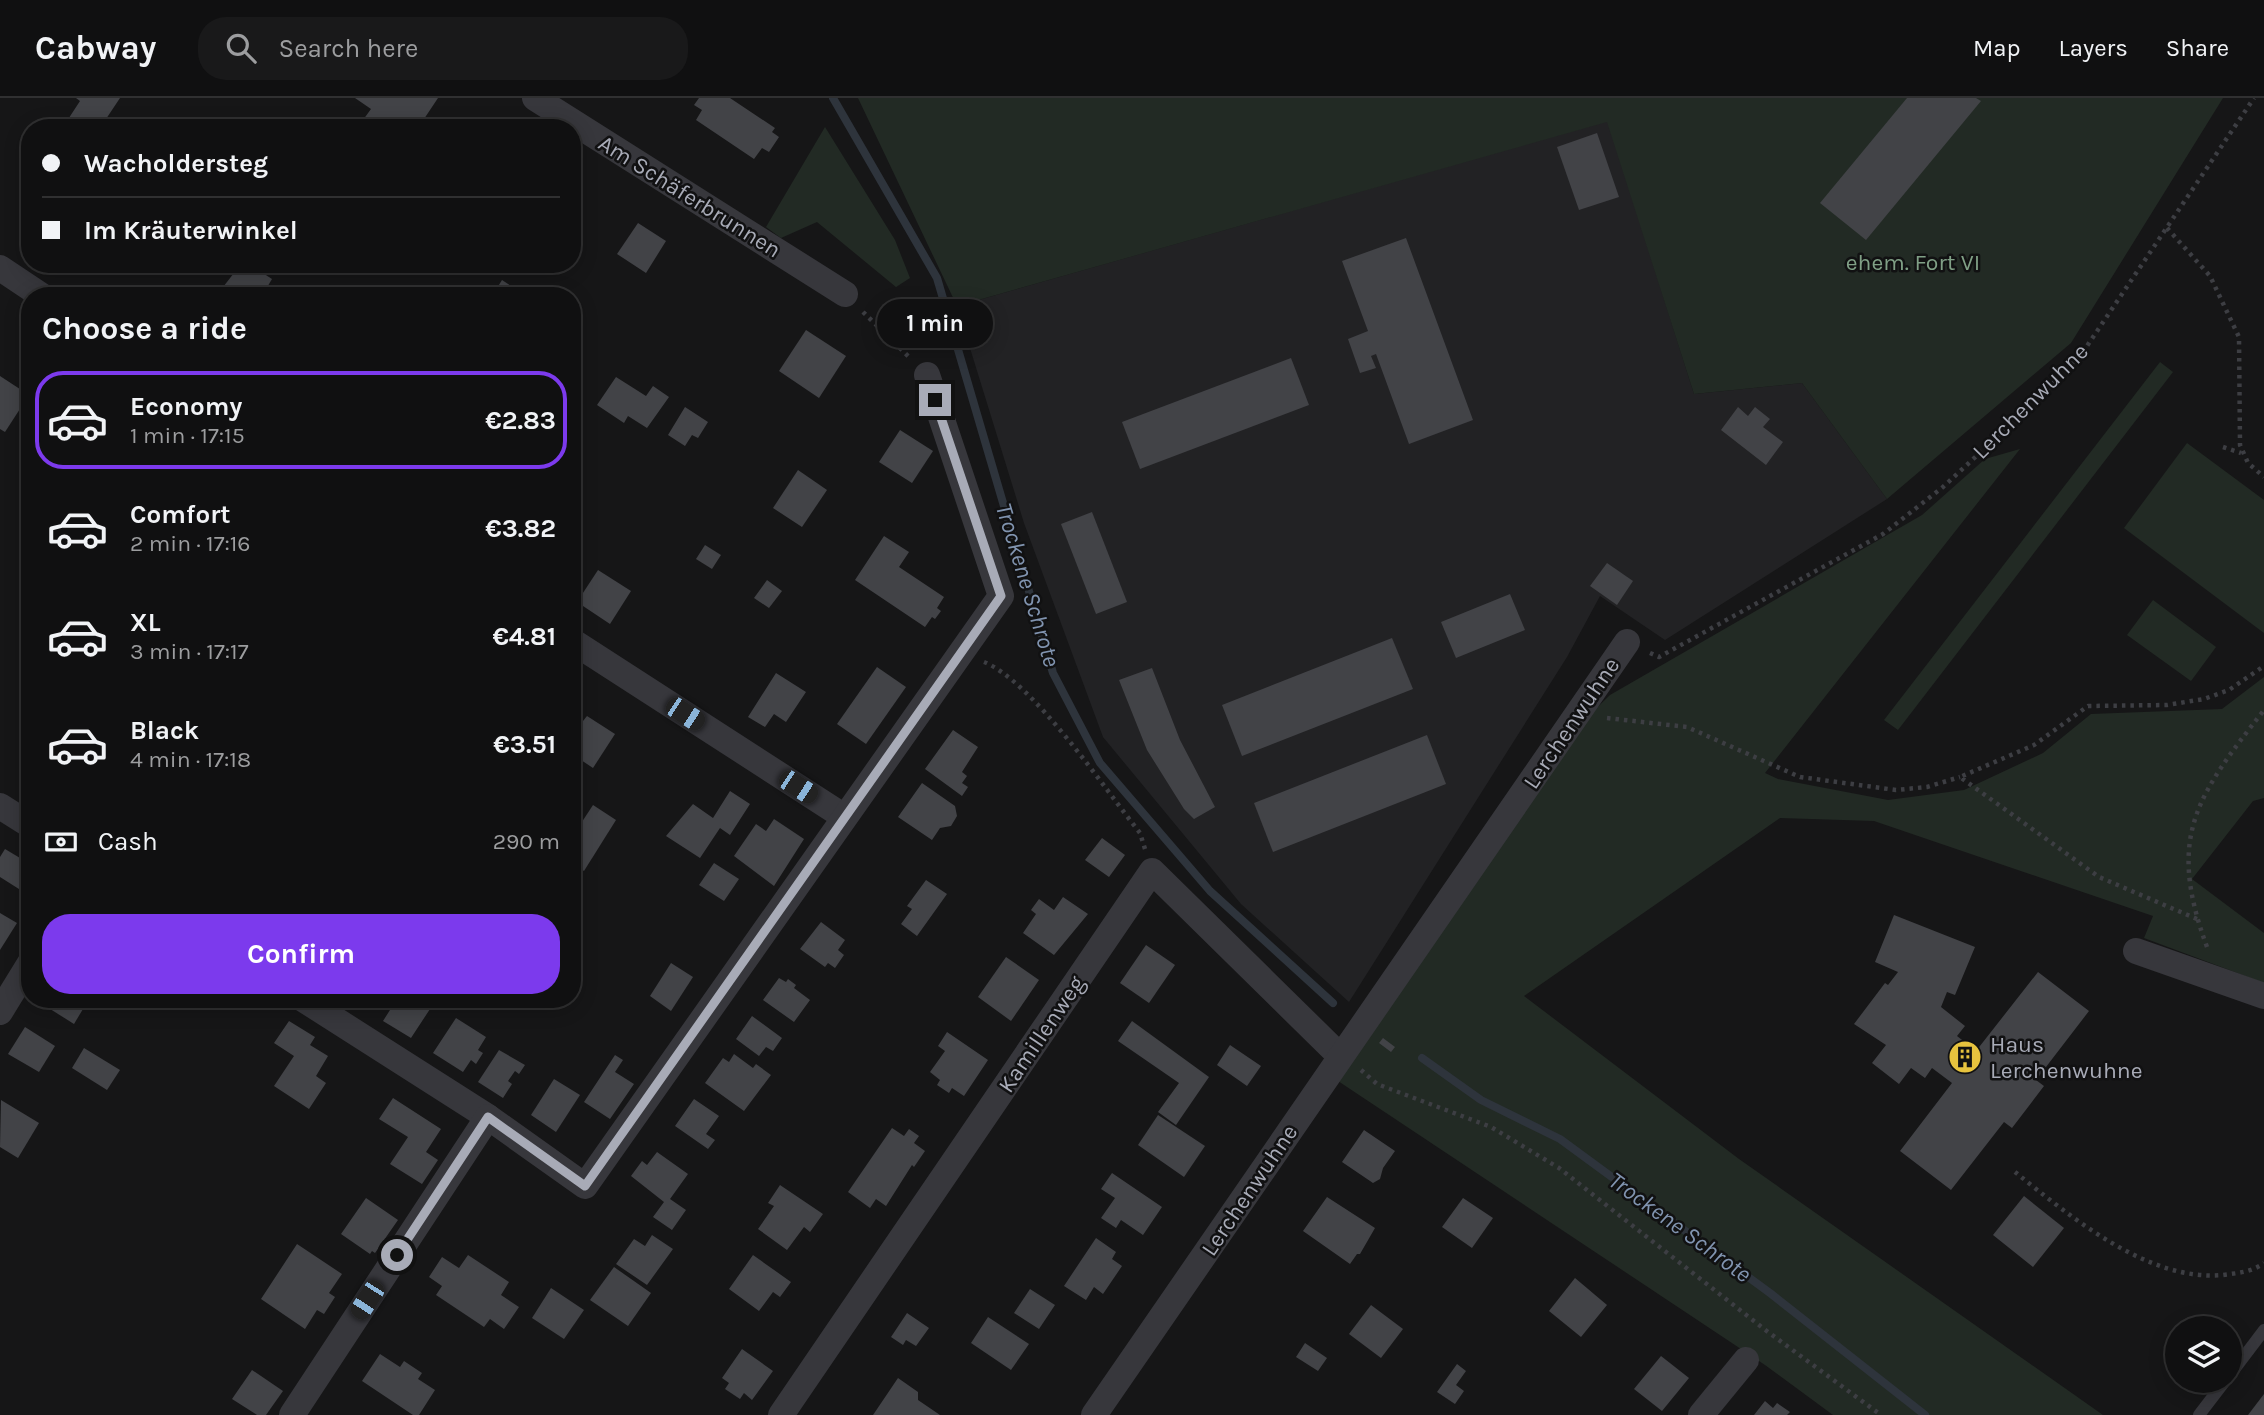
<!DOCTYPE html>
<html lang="en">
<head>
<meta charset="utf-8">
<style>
  :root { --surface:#101011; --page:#19191a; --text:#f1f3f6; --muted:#9c9d9f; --line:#303031; --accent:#7c3aed }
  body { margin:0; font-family:Karla,sans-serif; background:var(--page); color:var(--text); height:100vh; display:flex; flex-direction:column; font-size:26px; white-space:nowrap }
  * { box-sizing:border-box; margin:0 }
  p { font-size:23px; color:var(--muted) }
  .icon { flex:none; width:38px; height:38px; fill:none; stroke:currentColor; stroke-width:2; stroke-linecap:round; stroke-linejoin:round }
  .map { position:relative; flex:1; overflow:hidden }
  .side { position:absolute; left:21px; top:189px; width:560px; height:721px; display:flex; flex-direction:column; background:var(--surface); border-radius:28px; box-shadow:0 4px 18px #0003,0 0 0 2px var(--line) }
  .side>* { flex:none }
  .banner { position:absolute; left:21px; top:21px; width:560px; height:154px; border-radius:28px; box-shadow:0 4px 18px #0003,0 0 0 2px var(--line); display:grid; align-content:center; height:154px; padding:0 21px; background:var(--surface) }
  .fabs { position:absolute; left:2165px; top:1218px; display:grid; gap:14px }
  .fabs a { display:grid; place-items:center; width:77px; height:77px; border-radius:50%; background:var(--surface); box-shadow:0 4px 18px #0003,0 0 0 2px var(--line); font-size:35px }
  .end { position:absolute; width:32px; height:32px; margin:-16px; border:9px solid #a8abb7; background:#111; box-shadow:0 0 0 4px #111 }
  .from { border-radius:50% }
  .bubble { position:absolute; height:49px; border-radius:24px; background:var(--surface); box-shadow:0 4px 18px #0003,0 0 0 2px var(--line); font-size:23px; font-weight:700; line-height:49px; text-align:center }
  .car { position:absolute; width:21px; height:42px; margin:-21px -10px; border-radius:9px; box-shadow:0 0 5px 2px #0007; background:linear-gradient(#222 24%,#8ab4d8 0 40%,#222 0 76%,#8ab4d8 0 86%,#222 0) }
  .banner b { display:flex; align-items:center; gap:24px; height:66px; font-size:26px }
  .banner b+b { border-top:2px solid var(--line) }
  .banner i { width:18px; height:18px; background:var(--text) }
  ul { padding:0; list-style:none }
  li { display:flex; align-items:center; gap:21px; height:98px; margin:0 14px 10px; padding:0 7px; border:4px solid transparent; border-radius:28px }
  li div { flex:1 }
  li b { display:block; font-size:26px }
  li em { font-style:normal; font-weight:700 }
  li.active { border-color:var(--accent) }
  li>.icon { width:63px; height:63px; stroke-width:1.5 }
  h2 { padding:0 21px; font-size:32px; line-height:84px }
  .pay { display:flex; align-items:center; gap:18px; height:77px; padding:0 21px; font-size:26px }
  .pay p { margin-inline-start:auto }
  .cta { display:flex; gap:14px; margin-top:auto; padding:14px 21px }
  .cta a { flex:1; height:80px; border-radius:28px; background:var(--accent); color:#fff; font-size:28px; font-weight:700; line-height:80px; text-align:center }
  header { display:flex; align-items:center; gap:42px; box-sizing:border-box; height:98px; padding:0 35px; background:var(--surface); border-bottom:2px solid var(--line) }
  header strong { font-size:33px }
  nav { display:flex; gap:38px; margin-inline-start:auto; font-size:24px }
  .search { width:490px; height:63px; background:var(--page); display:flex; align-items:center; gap:18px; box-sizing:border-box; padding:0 24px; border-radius:28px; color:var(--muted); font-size:26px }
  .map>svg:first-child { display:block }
  .built { fill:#222224 }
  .green { fill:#222a24 }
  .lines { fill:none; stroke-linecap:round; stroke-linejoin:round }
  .stream { stroke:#2e343c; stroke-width:8 }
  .building { fill:#424347 }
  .path { stroke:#3d3e43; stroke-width:4.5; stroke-dasharray:3.5 5; stroke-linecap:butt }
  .service { stroke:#37373c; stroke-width:12 }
  .minor { stroke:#37373c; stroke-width:26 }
  .route { stroke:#a8abb7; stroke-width:9 }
  .labels { text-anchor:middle; stroke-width:5; stroke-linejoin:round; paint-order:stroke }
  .street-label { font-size:23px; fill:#a8abb7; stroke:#111112 }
  .park-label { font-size:23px; fill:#80a086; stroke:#111112 }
  .poi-label { font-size:23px; fill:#a8abb7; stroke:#111112; text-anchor:start }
  .water-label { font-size:24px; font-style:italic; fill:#8194b0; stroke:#111112 }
</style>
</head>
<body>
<header>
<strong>Cabway</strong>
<div class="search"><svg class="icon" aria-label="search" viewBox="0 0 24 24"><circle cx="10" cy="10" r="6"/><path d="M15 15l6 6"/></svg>Search here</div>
<nav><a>Map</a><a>Layers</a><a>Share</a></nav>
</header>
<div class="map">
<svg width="2264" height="1317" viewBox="0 0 2264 1317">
  <rect width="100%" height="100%" fill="#161617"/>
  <polygon class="built" points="1608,23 1694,296 1802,285 1887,401 1665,542 1600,498 1567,559 1349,904 1241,806 1103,639 1024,425 957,208"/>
  <g class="green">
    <polygon points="858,0 2223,0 2071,245 1887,401 1802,285 1694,296 1607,24 957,208"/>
    <polygon points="825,29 895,142 910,180 896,189 817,124 781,140 766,129"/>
    <polygon points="2160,264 2173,274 1898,632 1884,622"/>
    <polygon points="2187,345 2264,402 2264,535 2124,430"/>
    <polygon points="2020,351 1765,675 1778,681 1888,702 1964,692 2043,655 2091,616 2222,611 2264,579 2264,700 2253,703 2192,781 2264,835 2264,885 2144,840 2153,818 1874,723 1780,720 1524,898 1739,1061 2103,1317 1833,1317 1765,1267 1338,983 1577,629 1610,597 1922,417 1985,361"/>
    <polygon points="2153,502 2216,549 2191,583 2127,537"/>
  </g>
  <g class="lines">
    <g class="stream">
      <polyline points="833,0 937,180 1053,575 1100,665 1210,793 1333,905"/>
      <polyline points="1422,960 1481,1002 1560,1041 1770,1195 1925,1317"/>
    </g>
  </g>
  <g class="building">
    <polygon points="76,0 120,0 100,30 72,30 65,26 80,3"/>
    <polygon points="355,0 438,0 418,30 375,30 363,22 371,11"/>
    <polygon points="699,0 730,0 775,30 772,34 779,39 769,54 762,50 754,61 696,22 702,12 694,7"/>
    <polygon points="1907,0 1976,0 1981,3 1866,142 1820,105"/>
    <polygon points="466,19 480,30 459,30"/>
    <polygon points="1597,35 1619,99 1579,112 1557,49"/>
    <polygon points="30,99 30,117 21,112"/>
    <polygon points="638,125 666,143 646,175 617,156"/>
    <polygon points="1406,140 1473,322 1409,346 1376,256 1371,258 1376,270 1360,275 1348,241 1368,233 1342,163"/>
    <polygon points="241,166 249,166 272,181 262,198 216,198"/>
    <polygon points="502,182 526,198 492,198"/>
    <polygon points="806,232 846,258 819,300 779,273"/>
    <polygon points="1291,260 1309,307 1140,371 1122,324"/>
    <polygon points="0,278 29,297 5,334 0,331"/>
    <polygon points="616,279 646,298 653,288 669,299 647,330 628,318 624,325 597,307"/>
    <polygon points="685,309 708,324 698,340 692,337 685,348 668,337"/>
    <polygon points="1738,309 1748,318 1755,309 1770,321 1763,329 1783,344 1766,367 1721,332"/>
    <polygon points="900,332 933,353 912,385 879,364"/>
    <polygon points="798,372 827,392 802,429 773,410"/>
    <polygon points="1092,414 1127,504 1096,516 1061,426"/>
    <polygon points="884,438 909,454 899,469 944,499 937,510 941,513 935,521 932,519 925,529 855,482"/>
    <polygon points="705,447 721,457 712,471 696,461"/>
    <polygon points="1607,465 1633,483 1617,507 1590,488"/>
    <polygon points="598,472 631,493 610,526 577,504"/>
    <polygon points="767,482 782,493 769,510 754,500"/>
    <polygon points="1510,496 1525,532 1456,560 1441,524"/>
    <polygon points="1392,540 1413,591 1242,658 1222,607"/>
    <polygon points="877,569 906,589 866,646 837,626"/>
    <polygon points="1152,570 1180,642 1215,709 1194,721 1184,711 1147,652 1119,582"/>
    <polygon points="776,575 806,594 786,624 774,616 765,629 748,619"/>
    <polygon points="587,618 615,636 593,670 572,656 575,633"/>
    <polygon points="953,632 978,649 962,674 967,678 962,685 968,689 962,698 925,671"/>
    <polygon points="1427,637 1446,686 1273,754 1254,705"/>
    <polygon points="922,685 955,708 957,718 951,728 940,730 932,742 898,719"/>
    <polygon points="730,693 750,706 730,737 720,730 700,760 666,738 693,706 713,720"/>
    <polygon points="593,707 616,722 584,773 572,765 572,739"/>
    <polygon points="774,721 804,741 774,788 734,758 756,726 766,733"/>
    <polygon points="1102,740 1125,757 1109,779 1085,762"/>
    <polygon points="5,751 30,766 30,798 0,779 0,759"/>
    <polygon points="714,765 739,781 724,803 699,787"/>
    <polygon points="926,782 947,796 917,838 901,826 912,811 907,808"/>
    <polygon points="1063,799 1088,816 1054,857 1023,835 1036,816 1031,812 1039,801 1054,812"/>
    <polygon points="0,815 17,825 0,852"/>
    <polygon points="1894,817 1975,849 1955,897 1947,894 1941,909 1965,928 1957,938 1976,953 2038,874 2089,913 2036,982 2044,988 2012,1030 2004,1024 1951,1092 1900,1053 1952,985 1932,970 1925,980 1911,970 1899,986 1872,965 1886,947 1854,926 1885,885 1888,887 1898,874 1875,864"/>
    <polygon points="821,824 845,842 838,852 844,857 835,870 828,865 825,869 800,851"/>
    <polygon points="1146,847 1175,867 1149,905 1120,885"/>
    <polygon points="1006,859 1039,882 1011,923 978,899"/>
    <polygon points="671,865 693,879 671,913 650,898"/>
    <polygon points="779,880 786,884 788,881 796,887 794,890 810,902 794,924 763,902"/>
    <polygon points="40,901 89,901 74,926 39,904"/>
    <polygon points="351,901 373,901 366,911"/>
    <polygon points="397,901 429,901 425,907 430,911 411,940 383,923"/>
    <polygon points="752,918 782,940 773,953 766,949 759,958 736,941"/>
    <polygon points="456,920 486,939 478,952 483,955 476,966 471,962 463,974 433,955"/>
    <polygon points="289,923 315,939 310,947 328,958 316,978 326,985 309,1011 274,988 294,958 274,945"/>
    <polygon points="1132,923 1209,979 1176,1027 1158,1014 1179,985 1118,943"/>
    <polygon points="25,929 55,948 39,974 8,956"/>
    <polygon points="947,934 988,962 964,998 952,990 949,995 937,987 940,982 930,974 945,953 938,948"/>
    <polygon points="1383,940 1395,949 1391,954 1379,945"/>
    <polygon points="1230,947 1261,968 1247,988 1217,967"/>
    <polygon points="84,950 120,972 107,992 72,970"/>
    <polygon points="499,952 525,967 519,976 515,973 508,983 512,986 503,1000 478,984"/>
    <polygon points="734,956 753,970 756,966 771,977 744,1013 705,985 723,960 729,964"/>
    <polygon points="615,957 623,962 615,974 634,986 610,1021 584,1004"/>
    <polygon points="554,981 580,997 556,1034 531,1017"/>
    <polygon points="393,1000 441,1031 426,1054 438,1062 422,1086 390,1066 408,1039 379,1021"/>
    <polygon points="694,1001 719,1018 706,1036 715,1042 708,1051 675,1028"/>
    <polygon points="1,1002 39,1025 18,1060 0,1049"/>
    <polygon points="1158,1017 1205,1048 1184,1079 1138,1047"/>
    <polygon points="892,1030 904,1038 909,1031 919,1038 914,1045 925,1053 914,1069 912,1067 886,1108 876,1101 870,1110 848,1094"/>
    <polygon points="1364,1032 1395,1053 1383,1070 1380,1081 1373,1085 1342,1064"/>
    <polygon points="657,1054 688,1076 670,1101 686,1112 672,1132 653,1119 664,1104 631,1078 642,1063 647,1067"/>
    <polygon points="1112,1075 1162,1109 1143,1137 1121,1122 1116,1130 1101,1120 1115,1100 1101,1091"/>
    <polygon points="780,1087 823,1116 810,1134 804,1129 787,1152 758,1131 774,1108 768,1105"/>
    <polygon points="2024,1098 2064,1130 2033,1169 1993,1137"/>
    <polygon points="1327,1099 1375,1130 1360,1156 1357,1156 1350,1166 1303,1133"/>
    <polygon points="366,1100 398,1122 375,1155 372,1153 370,1156 341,1136"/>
    <polygon points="1463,1100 1493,1120 1472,1150 1442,1129"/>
    <polygon points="652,1137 673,1151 647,1187 616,1166 634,1141 645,1148"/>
    <polygon points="1096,1140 1116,1154 1112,1161 1122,1168 1103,1196 1094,1189 1086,1202 1064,1188"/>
    <polygon points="297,1146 342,1176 329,1195 335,1199 324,1216 317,1212 305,1231 261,1201"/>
    <polygon points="468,1157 509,1184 501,1197 519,1209 504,1231 490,1221 484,1229 436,1197 442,1188 429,1179 442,1159 459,1170"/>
    <polygon points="753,1157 791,1184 780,1199 773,1194 759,1213 729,1191"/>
    <polygon points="614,1169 651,1195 628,1228 590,1202"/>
    <polygon points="1575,1180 1607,1207 1581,1239 1549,1213"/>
    <polygon points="551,1190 584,1212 564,1241 532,1220"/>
    <polygon points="1030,1191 1055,1207 1039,1231 1014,1215"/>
    <polygon points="1371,1207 1403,1231 1381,1260 1349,1236"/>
    <polygon points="907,1215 929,1230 916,1248 906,1242 903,1247 891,1239"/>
    <polygon points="988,1219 1029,1246 1011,1272 971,1245"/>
    <polygon points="1305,1245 1327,1260 1318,1273 1296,1259"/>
    <polygon points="742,1251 773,1273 752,1302 744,1295 740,1301 725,1291 729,1285 722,1280"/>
    <polygon points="380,1256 400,1269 404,1263 422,1275 418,1281 435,1292 419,1317 413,1317 362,1283"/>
    <polygon points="1661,1258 1689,1280 1662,1313 1634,1291"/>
    <polygon points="1457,1266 1466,1273 1456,1287 1464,1293 1455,1306 1437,1294"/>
    <polygon points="252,1272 283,1293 266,1317 257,1317 232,1301"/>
    <polygon points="898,1280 918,1294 918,1302 940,1317 873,1317"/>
    <polygon points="2264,1296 2264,1317 2248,1317"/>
    <polygon points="1765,1303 1773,1310 1777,1305 1790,1314 1787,1317 1754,1317"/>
  </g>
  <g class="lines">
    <g class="path">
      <polyline points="2167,130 2210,178 2239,239 2240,347 2248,365 2264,379"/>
      <polyline points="863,214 909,259"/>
      <polyline points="2223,349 2241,355"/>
      <polyline points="1650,555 1659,559 1883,436 1943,389 2038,301 2083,254 2254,0"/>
      <path d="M984 564C1032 583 1105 691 1140 735L1145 751"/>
      <polyline points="1607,620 1687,629 1800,679 1896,692 1927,689 1960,679"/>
      <polyline points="2197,821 2099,779 1960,679 2034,647 2088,608 2167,607 2204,601 2229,592 2264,568"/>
      <path d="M2207 849C2166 738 2197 698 2264 612"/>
      <polyline points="1361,972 1377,986 1491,1029 1559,1070 1768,1234 1881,1317"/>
      <path d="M2015 1074C2071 1119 2148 1184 2223 1177 2238 1175 2252 1174 2264 1165"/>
    </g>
    <g class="service">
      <polyline points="2230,1277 2264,1232"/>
      <polyline points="2199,1317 2225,1283"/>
    </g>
    <g class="minor">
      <polyline points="535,0 845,196"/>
      <polyline points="0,170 42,198"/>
      <polyline points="572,543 843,718"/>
      <polyline points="0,708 30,727"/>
      <polyline points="2136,853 2264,898"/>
      <polyline points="303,901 488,1019 585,1088 1001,498 927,277"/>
      <polyline points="0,914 30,865"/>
      <polyline points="292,1317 488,1019"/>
      <polyline points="781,1317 1152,773 1340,958"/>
      <polyline points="1094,1317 1627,544"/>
      <polyline points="1701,1317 1746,1262"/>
    </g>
  </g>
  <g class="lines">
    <polyline class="route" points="397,1157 488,1019 585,1088 1001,498 935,302"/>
  </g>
  <defs>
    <symbol id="building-disc" viewBox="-11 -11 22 22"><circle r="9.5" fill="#e7c33e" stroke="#111112"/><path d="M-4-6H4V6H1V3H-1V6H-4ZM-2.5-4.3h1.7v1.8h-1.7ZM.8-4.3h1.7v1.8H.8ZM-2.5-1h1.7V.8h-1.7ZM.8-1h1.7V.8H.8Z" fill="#111"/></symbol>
  </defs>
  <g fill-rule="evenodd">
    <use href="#building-disc" x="1946" y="940" width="38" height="38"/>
  </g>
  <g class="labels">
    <g class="street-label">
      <text transform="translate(690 98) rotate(32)" y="8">Am Schäferbrunnen</text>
      <text transform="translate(2030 303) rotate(-45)" y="8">Lerchenwuhne</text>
      <text transform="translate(1571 625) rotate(-56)" y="8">Lerchenwuhne</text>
      <text transform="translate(1041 936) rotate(-56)" y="8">Kamillenweg</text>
      <text transform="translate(1249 1092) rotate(-56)" y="8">Lerchenwuhne</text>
    </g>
    <g class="park-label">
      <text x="1913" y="172">ehem. Fort VI</text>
    </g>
    <g class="poi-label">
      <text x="1990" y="954">Haus<tspan x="1990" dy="26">Lerchenwuhne</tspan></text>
    </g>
    <g class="water-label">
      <text transform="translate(1028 487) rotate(73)" y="8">Trockene Schrote</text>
      <text transform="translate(1680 1129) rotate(36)" y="8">Trockene Schrote</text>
    </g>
  </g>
</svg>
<div class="fabs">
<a><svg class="icon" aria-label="layers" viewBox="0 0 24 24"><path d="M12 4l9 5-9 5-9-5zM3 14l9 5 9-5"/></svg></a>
</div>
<i class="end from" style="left:397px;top:1157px"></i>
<i class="end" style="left:935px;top:302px"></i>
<div class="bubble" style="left:877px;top:201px;width:116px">1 min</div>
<i class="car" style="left:685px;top:616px;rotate:123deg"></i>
<i class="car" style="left:798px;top:689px;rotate:123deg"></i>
<i class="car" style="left:367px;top:1202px;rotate:213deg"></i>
<div class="banner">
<b><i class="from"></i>Wacholdersteg</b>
<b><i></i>Im Kräuterwinkel</b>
</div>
<section class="side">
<h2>Choose a ride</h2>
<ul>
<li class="active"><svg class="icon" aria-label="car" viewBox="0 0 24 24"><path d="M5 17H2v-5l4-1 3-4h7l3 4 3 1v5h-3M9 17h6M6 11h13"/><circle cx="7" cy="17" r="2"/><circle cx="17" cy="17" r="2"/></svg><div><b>Economy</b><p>1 min · 17:15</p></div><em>€2.83</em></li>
<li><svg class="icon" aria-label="car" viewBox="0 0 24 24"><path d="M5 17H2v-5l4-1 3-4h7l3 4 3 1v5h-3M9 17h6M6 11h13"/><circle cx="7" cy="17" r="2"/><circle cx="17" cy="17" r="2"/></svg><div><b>Comfort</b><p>2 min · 17:16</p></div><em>€3.82</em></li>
<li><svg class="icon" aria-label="car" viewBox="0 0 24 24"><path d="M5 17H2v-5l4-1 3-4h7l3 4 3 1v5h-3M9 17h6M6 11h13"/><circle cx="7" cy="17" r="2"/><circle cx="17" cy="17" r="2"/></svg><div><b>XL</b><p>3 min · 17:17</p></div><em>€4.81</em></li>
<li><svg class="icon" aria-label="car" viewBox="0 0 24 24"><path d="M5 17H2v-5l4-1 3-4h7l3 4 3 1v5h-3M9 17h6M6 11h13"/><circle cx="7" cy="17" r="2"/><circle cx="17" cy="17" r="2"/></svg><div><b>Black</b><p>4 min · 17:18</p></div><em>€3.51</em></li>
</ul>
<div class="pay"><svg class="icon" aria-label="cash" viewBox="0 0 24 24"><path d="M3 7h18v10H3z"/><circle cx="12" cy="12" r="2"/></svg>Cash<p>290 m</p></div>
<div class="cta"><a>Confirm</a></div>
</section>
</div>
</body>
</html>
